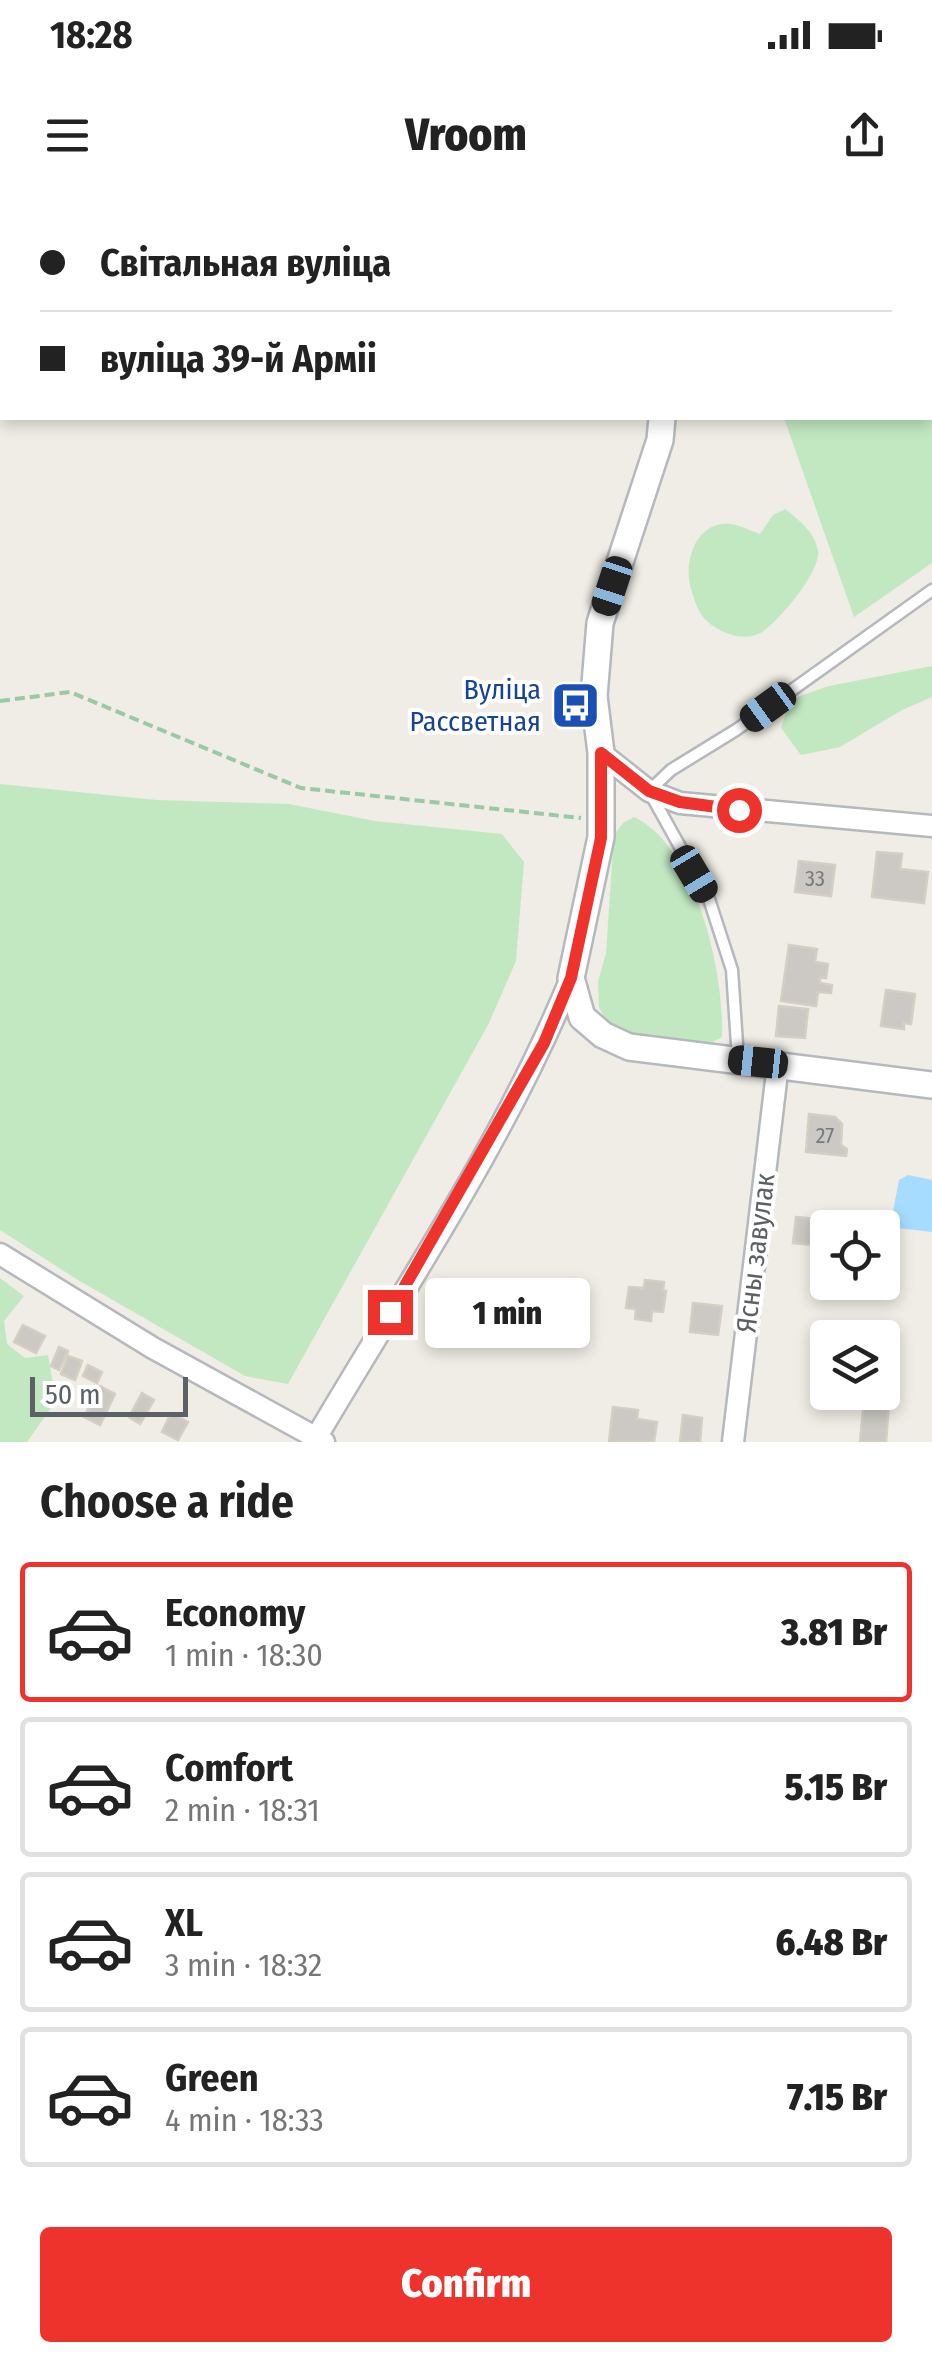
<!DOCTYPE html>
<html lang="en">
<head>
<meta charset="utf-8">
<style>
  :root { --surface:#fff; --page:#f2f2f2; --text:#222; --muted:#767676; --line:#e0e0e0; --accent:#ee322c }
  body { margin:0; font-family:"Fira Sans Condensed",sans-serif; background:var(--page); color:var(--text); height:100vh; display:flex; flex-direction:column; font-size:38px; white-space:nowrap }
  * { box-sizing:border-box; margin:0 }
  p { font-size:32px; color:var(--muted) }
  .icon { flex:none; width:55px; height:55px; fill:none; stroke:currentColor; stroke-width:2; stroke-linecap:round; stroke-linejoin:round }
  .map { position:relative; height:1242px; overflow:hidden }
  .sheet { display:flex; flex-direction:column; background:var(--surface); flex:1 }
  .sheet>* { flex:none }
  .hud { position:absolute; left:0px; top:0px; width:932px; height:220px; box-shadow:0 5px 15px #0003; display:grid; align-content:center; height:220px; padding:0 40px; background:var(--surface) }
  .tools { position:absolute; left:810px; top:1010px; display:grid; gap:20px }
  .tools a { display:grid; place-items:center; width:90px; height:90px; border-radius:10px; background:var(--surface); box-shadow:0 5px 15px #0003; font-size:50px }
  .scale { position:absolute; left:30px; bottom:25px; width:158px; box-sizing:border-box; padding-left:10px; border:5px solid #5c6166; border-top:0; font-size:28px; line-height:35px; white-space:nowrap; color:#5c6166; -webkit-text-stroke:8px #fff; paint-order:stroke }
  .end { position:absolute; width:45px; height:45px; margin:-22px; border:12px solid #ee322c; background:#fff; box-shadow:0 0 0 5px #fff }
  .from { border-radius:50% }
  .bubble { position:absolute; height:70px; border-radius:10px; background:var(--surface); box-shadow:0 5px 15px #0003; font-size:32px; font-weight:800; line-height:70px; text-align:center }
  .car { position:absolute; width:30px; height:60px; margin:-30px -15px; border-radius:12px; box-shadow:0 0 8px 2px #0007; background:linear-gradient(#222 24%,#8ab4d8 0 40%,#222 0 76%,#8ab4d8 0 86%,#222 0) }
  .hud b { display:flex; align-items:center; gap:35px; height:95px; font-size:38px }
  .hud b+b { border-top:2px solid var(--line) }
  .hud i { width:25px; height:25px; background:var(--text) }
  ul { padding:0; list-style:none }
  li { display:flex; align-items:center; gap:30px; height:140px; margin:0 20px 15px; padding:0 20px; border:5px solid var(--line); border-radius:10px }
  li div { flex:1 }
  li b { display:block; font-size:38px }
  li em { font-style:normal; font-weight:800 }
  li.on { border-color:var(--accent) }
  li>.icon { width:90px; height:90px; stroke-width:1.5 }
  h2 { padding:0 40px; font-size:45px; line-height:120px }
  .button { display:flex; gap:20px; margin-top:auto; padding:20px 40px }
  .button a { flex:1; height:115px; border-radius:10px; background:var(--accent); color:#fff; font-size:40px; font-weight:800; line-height:115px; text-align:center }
  .status { display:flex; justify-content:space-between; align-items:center; height:70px; padding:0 50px; background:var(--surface); direction:ltr }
  .status svg { height:28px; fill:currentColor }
  header { display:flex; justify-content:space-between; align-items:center; height:130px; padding:0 40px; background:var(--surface); font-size:45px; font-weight:800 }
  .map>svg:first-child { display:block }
  .green { fill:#c2e8c1 }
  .water { fill:#a5dcff }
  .building { fill:#ccc9c4; stroke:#d4cec3; stroke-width:2.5 }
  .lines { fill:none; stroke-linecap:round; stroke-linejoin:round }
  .service-casing { stroke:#b5b8bc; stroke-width:15 }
  .minor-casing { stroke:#b5b8bc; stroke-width:25 }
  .tertiary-casing { stroke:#b5b8bc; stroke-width:30 }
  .path { stroke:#99c9a5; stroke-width:4; stroke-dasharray:10 5; stroke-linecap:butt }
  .service { stroke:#fff; stroke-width:10 }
  .minor { stroke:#fff; stroke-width:20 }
  .tertiary { stroke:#fff; stroke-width:25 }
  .route { stroke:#ee322c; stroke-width:12 }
  .labels { text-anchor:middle; stroke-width:8; stroke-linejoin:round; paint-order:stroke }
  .number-label { font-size:22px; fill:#787b7e }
  .transit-label { font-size:28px; fill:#164399; stroke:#fff; text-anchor:end }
  .street-label { font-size:28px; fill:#5c6166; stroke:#fff }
</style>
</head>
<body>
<div class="status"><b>18:28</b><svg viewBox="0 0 49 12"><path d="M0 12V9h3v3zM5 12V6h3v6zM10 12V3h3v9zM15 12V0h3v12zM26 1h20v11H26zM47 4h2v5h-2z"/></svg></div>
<header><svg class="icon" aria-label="menu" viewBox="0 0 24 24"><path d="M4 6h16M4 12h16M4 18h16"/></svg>Vroom<svg class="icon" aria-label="share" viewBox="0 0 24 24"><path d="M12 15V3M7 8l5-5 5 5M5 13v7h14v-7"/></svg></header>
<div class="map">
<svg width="932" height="1242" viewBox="0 0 932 1242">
  <rect width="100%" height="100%" fill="#efede5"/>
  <g class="green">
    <polygon points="871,0 932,0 932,363 854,417 784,218 930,218 930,2 864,2"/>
    <path d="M785 309C799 320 815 332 818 351 821 371 779 421 762 432 744 444 712 431 701 414 697 408 694 399 692 392 683 368 692 328 722 324 735 322 748 330 760 334L773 315Z"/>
    <polygon points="932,466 932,497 902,510 840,547 801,555 781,528 791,499 829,486"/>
    <polygon points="0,584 156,600 289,604 375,621 502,634 524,662 516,761 488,825 288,1184 245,1176 78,1080 0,1030"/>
    <path d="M634 617C696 646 725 774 722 837L707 845 622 834 608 825 599 807 598 782 606 753 614 635 623 623Z"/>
    <polygon points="0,1078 24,1096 4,1121 7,1144 25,1158 48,1155 56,1201 27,1242 0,1242"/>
  </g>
  <polygon class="water" points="908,975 932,980 932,1032 898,1028 891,1022 899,980"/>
  <g class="building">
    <polygon points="877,652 902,654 900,669 928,672 924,703 872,697"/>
    <polygon points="799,661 835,665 831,696 795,692"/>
    <polygon points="789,745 817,749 815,762 828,764 826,778 820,777 820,783 832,785 831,793 818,792 816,806 781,801"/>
    <polygon points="886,790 915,794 911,824 904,823 904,829 881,826"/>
    <polygon points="779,806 808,809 805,838 776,836"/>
    <polygon points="809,914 835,917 842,924 841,945 847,949 846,956 806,952"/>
    <polygon points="796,1017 829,1020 826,1046 793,1043"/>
    <polygon points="645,1080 664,1082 663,1091 666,1091 663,1112 652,1111 651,1121 635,1119 636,1109 626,1108 629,1087 644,1088"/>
    <polygon points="693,1103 722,1106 718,1135 690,1132"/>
    <polygon points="23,1125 45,1136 36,1153 14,1142"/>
    <polygon points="59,1147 68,1151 59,1170 51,1166"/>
    <polygon points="68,1156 82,1161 75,1180 61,1174"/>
    <polygon points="88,1165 102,1172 97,1183 83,1176"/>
    <polygon points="100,1186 115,1194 100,1225 84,1217"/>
    <polygon points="142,1193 154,1200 140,1224 129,1217"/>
    <polygon points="864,1200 889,1203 886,1242 860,1242"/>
    <polygon points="613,1207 638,1210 637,1219 657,1222 654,1242 609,1242"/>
    <polygon points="171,1213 188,1222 178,1240 162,1232"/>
    <polygon points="683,1215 702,1218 700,1242 680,1242"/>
  </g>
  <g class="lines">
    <defs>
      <g id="service">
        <polyline points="706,2 711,0"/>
        <polyline points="826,2 832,0"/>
        <polyline points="738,859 732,770 709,699 649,591 671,570 736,530 932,390"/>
      </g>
      <g id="minor">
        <polyline points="601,553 649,591 680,603 932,626"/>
        <polyline points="0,1054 153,1148 324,1242"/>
        <path d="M316 1238C403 1090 506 938 571 778"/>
        <polyline points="733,1242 778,864"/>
      </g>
      <g id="tertiary">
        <polyline points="651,0 651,2"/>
        <polyline points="662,218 660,240 600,423 594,496 601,553 601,637 571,778 582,817 603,835 629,847 932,885"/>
      </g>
    </defs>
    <use href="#service" class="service-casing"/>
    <use href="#minor" class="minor-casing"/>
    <use href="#tertiary" class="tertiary-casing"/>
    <polyline class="path" points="0,501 70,492 301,588 581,618"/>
    <use href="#service" class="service"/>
    <use href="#minor" class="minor"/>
    <use href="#tertiary" class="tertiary"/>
  </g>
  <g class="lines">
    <polyline class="route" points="390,1112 544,843 571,778 601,638 601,553 649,591 680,602 739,610"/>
  </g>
  <defs>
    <symbol id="bus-square" viewBox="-11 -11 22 22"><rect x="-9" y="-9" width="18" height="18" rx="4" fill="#1a4fb4" stroke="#fff"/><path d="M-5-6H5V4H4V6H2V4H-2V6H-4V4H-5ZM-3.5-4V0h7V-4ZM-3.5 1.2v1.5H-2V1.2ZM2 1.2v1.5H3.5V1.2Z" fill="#fff"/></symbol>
  </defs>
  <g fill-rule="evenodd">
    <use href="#bus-square" x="548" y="478" width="55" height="55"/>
  </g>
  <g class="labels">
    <g class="number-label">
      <text x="815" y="686">33</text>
      <text x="825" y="943">27</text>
    </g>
    <g class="transit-label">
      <text x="541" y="499">Вуліца<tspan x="541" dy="32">Рассветная</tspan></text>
    </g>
    <g class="street-label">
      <text transform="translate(755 1053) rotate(-83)" y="10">Ясны завулак</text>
    </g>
  </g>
</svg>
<div class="tools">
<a><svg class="icon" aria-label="locate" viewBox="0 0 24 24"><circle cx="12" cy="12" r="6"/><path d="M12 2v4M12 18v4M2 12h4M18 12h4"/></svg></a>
<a><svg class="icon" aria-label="layers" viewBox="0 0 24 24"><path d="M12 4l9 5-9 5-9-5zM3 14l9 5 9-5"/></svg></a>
</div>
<div class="scale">50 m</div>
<i class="end from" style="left:739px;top:610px"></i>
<i class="end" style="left:390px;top:1112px"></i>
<div class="bubble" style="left:425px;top:1078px;width:165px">1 min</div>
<i class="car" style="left:612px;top:386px;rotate:198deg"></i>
<i class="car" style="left:768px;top:507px;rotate:234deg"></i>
<i class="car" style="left:694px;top:674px;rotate:149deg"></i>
<i class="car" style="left:758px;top:862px;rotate:276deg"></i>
<div class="hud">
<b><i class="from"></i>Світальная вуліца</b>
<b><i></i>вуліца 39-й Арміі</b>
</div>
</div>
<section class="sheet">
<h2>Choose a ride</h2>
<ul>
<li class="on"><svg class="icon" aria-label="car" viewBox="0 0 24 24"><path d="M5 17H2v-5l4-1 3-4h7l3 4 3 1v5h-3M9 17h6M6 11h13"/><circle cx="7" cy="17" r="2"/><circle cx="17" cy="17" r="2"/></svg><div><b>Economy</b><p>1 min · 18:30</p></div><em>3.81 Br</em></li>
<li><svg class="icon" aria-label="car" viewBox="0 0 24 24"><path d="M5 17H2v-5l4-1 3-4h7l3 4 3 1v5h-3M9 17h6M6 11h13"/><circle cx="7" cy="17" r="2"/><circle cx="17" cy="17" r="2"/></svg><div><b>Comfort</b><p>2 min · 18:31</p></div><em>5.15 Br</em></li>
<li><svg class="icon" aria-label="car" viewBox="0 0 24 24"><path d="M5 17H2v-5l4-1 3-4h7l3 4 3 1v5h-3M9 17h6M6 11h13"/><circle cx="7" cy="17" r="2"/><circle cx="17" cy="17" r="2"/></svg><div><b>XL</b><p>3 min · 18:32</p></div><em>6.48 Br</em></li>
<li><svg class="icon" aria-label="car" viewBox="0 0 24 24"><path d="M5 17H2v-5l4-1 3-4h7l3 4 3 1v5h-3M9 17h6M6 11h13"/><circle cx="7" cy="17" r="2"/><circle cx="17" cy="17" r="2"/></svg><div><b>Green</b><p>4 min · 18:33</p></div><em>7.15 Br</em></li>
</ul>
<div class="button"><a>Confirm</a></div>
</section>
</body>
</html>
